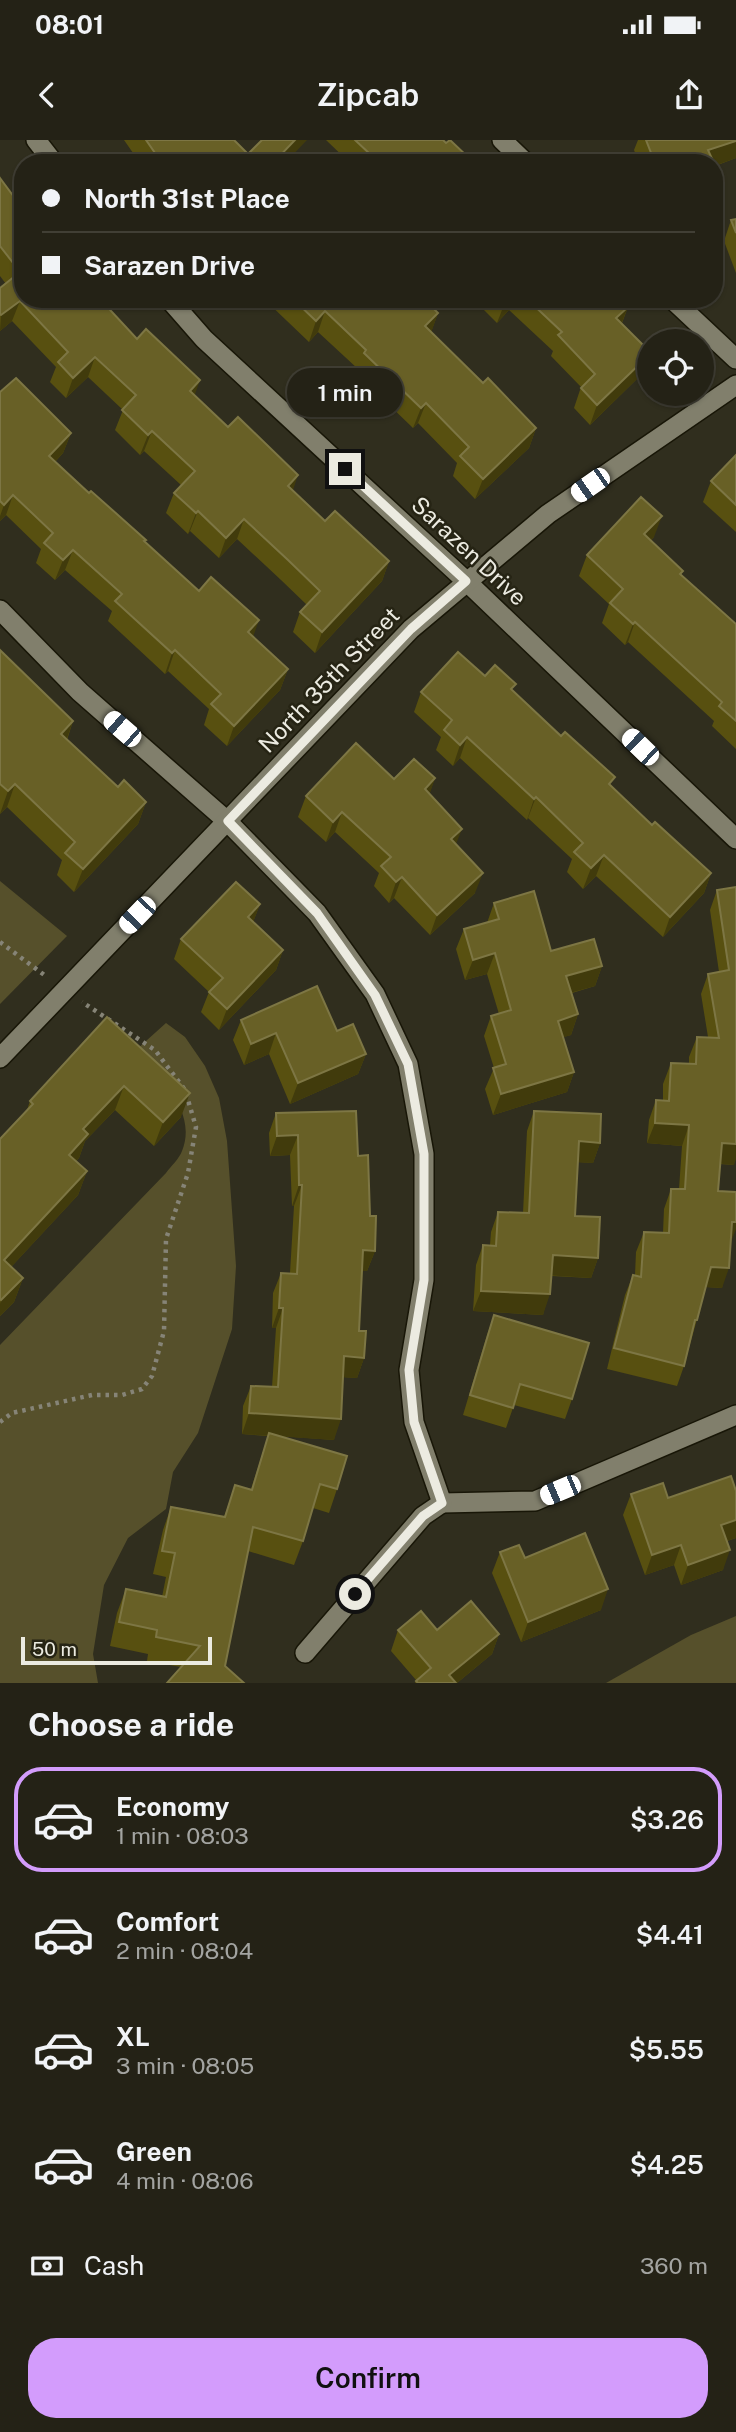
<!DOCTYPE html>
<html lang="en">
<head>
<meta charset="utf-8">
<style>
  :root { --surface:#242216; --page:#2c2a1f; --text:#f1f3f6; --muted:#a3a4a1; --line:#413f35; --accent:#d39cfc }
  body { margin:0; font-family:"Public Sans",sans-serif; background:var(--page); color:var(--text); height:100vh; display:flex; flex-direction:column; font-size:26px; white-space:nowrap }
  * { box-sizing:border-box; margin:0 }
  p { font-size:23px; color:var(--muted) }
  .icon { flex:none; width:38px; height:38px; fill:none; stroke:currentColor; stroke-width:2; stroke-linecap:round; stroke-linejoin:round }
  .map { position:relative; height:1543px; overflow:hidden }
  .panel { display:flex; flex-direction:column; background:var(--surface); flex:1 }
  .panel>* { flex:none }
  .guide { position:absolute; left:14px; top:14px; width:709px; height:154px; border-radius:28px; box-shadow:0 2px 5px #0004,0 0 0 2px var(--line); display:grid; align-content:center; height:154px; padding:0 28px; background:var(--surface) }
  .tools { position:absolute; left:637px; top:189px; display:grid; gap:14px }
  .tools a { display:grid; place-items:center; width:77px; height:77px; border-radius:50%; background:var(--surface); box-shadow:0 2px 5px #0004,0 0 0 2px var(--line); font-size:35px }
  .scale { position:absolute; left:21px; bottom:18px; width:191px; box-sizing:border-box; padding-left:7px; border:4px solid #ecebe1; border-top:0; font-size:19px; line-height:24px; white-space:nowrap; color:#ecebe1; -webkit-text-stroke:5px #262414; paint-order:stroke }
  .end { position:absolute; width:32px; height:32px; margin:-16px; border:9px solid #ecebe1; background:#111; box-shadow:0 0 0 4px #111 }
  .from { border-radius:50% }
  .bubble { position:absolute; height:49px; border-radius:24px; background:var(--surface); box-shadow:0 2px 5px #0004,0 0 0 2px var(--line); font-size:23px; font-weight:600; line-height:49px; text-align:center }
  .car { position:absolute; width:21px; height:42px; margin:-21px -10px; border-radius:9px; box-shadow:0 0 5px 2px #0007; background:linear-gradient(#fff 24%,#345 0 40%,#fff 0 76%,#345 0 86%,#fff 0) }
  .guide b { display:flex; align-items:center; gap:24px; height:66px; font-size:26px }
  .guide b+b { border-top:2px solid var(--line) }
  .guide i { width:18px; height:18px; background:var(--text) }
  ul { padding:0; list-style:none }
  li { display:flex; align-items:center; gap:21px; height:105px; margin:0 14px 10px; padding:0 14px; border:4px solid transparent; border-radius:28px }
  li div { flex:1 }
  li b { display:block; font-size:26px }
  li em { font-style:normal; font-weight:600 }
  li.selected { border-color:var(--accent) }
  li>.icon { width:63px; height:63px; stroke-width:1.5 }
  h2 { padding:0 28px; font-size:32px; line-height:84px }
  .pay { display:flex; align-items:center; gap:18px; height:77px; padding:0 28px; font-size:26px }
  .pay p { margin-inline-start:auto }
  .action { display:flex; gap:14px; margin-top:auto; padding:14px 28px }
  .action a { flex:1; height:80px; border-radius:28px; background:var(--accent); color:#111; font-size:28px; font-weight:600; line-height:80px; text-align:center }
  .status { display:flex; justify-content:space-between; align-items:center; height:49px; padding:0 35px; background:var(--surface); direction:ltr }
  .status svg { height:19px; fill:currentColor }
  header { display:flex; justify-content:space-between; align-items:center; height:91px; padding:0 28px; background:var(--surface); font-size:32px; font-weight:600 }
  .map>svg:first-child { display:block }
  .green { fill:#56502b }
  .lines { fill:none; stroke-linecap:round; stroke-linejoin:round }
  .minor-casing { stroke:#181607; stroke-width:22 }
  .path { stroke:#868477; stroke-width:4.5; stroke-dasharray:3.5 5; stroke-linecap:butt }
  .minor { stroke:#817f6c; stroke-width:19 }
  .wall { fill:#585010 }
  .shaded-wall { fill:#413b0c }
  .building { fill:#686026; stroke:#7d7644; stroke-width:2 }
  .route { stroke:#ecebe1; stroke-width:9 }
  .labels { text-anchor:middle; stroke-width:5; stroke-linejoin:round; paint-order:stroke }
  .street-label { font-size:23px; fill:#ecebe1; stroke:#262414 }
</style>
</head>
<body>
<div class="status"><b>08:01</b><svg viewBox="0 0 49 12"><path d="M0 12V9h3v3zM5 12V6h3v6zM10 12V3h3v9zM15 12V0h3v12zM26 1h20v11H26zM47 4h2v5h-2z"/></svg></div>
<header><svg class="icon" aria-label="back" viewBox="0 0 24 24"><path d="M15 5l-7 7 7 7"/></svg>Zipcab<svg class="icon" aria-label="share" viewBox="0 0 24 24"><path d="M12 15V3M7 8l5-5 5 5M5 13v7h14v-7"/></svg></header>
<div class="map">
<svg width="736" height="1543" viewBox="0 0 736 1543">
  <rect width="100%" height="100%" fill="#302e1e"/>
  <g class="green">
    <polygon points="0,741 67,796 0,864"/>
    <path d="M166 883 185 897 205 926 219 958 227 1001 236 1126 232 1189 198 1293 173 1332 166 1369 128 1398 104 1445 93 1514 98 1543H0V1205L166 1033C171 1026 179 1019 182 1011 198 971 159 937 136 910Z"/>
    <polygon points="736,1476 736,1543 606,1543 691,1495"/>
  </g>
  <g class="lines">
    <defs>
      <g id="minor">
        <polyline points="36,0 54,23"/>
        <polyline points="502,0 526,23"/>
        <polyline points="169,159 204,199 466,441 736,699"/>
        <polyline points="672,159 736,219"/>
        <polyline points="0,470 80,552 227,681 317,773 375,854 408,924 424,1014 424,1140 409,1230 414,1282 442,1363"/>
        <polyline points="0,918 411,489 548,374 736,245"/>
        <polyline points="442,1363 535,1361 736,1275"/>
        <polyline points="305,1513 423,1376 442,1363"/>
      </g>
    </defs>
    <use href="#minor" class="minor-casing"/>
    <g class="path">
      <polyline points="0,802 47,837"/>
      <polyline points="0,1282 12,1273 92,1255 122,1255 142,1249 152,1236 164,1191 166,1099 188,1033 196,987 185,950 155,910 82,862"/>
    </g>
    <use href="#minor" class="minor"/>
  </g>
  <g class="wall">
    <polygon points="124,0 234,0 248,14 285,23 140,23"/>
    <polygon points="326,0 443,0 466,23 350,23"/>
    <polygon points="638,0 736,0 736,18 715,26 714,23 639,23 634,10"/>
    <polygon points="0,38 20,65 23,159 102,159 101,160 137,199 325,381 389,421 382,441 315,513 293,492 300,472 307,465 281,440 237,399 219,418 190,391 188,394 166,373 174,353 181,345 144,311 140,315 115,290 123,270 88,237 66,258 50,242 56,227 12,181 0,191 0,148 6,144 0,136"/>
    <polygon points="736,79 736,133 724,101 731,80"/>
    <polygon points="264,159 424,159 438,173 431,192 483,243 536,288 529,308 475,359 453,336 457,323 418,283 413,288 356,233 358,229 318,192 309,202"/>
    <polygon points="473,159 620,159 628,167 622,183 643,233 590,285 574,268 581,247 551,216 553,211 509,170 497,183"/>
    <polygon points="0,252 71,293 63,313 55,322 89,353 146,400 145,402 199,451 253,497 288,529 280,550 227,606 204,585 209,569 168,531 165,534 108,481 112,471 65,430 55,440 36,423 41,409 6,375 0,381"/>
    <polygon points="736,315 736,392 703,362 711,341"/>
    <polygon points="654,397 651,400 683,431 681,435 736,484 736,609 712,586 714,581 628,502 625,505 602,483 609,464 579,436 587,415"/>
    <polygon points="0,510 73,581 67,600 118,647 146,662 138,684 74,752 57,735 62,720 7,667 0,674"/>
    <polygon points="485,536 514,551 652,685 711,733 704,753 663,797 596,736 583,749 567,732 572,719 528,678 527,680 460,618 453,626 436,610 441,597 414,572 421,552"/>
    <polygon points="435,638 429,654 456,705 475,753 430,795 394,758 389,763 374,746 379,733 335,692 326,702 298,677 306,656 394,639"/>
    <polygon points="736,747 734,1025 720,1024 718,1051 731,1102 722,1148 706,1147 684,1226 677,1246 607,1229 625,1155 633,1135 635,1135 636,1112 644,1092 663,1093 664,1069 671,1049 679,1049 682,1006 647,1003 649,980 656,960 663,960 663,944 671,923 689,924 689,917 697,897 708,897 701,854 708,834 719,832 710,770 717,750"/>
    <polygon points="494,763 551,811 602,826 595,846 572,853 578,874 571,895 563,897 574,932 567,952 493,975 485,949 494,928 484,896 491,876 499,874 487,834 465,840 456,809 464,789 487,783"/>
    <polygon points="260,764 253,782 283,810 276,830 219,890 201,872 209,852 174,819 181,799"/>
    <polygon points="107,877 181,977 154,1006 115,970 85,1001 79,1018 76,1021 87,1031 78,1055 11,1127 23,1138 14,1162 0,1176 0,999 27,970 30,961"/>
    <polygon points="241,880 337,891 366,914 358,934 290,964 269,914 244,925 233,900"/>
    <polygon points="534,971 600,1003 593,1023 578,1022 575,1076 598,1118 591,1138 552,1136 543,1175 473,1171 476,1125 483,1105 490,1105 491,1092 498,1072 523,1073 527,991"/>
    <polygon points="276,973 358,1016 370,1076 375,1111 367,1131 362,1131 359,1191 364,1218 357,1238 343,1237 334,1300 280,1296 337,1349 329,1373 313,1368 303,1401 294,1425 248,1411 225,1526 181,1527 147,1521 148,1514 110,1506 117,1473 126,1449 162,1457 166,1437 153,1434 163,1390 171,1367 224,1377 235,1345 251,1349 268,1296 242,1294 243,1266 251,1246 272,1247 276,1188 272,1188 273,1153 281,1133 290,1133 294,1066 292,1066 290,1015 270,1016 269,993"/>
    <polygon points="494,1175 572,1259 565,1279 514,1265 506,1288 463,1275 487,1195"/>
    <polygon points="736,1351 736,1398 727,1401 723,1430 681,1445 674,1425 645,1435 623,1375 631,1354 668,1358"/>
    <polygon points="500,1412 525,1418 601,1470 521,1502 492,1433"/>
    <polygon points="398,1490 437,1490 499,1494 492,1514 457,1543 415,1543 416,1540 391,1511"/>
  </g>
  <g class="shaded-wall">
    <polygon points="295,0 307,0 285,23 273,23"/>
    <polygon points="736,1 736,18 714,26 708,10"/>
    <polygon points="718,33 714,44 714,35"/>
    <polygon points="508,159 513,159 509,170 497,183 505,162"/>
    <polygon points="20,161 12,181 0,191 1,175"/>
    <polygon points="628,167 620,187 616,178"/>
    <polygon points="325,171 318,192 309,202 316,181"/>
    <polygon points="438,173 431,193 425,186"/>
    <polygon points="649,215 643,233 590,285 597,265"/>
    <polygon points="95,217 88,237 66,258 73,238"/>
    <polygon points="200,240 193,260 190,251"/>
    <polygon points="426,263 418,283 413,288 421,268"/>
    <polygon points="536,288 529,308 475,359 483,339"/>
    <polygon points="152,291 144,311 140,315 148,295"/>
    <polygon points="71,293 63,313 42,336 49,316"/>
    <polygon points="298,335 291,356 288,346"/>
    <polygon points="13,355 6,375 0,381 0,376 4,365"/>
    <polygon points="198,371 190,391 188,394 196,373"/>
    <polygon points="662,376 654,397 637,415 644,394"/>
    <polygon points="244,379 237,399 219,418 226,398"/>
    <polygon points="73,410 65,430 55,440 63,420"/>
    <polygon points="389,421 382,441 315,513 322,492"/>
    <polygon points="259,480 252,500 248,492"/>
    <polygon points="635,482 628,502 625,505 633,484"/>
    <polygon points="175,510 168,531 165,534 172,513"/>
    <polygon points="288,529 280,550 227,606 234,586"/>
    <polygon points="73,581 65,604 61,594"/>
    <polygon points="467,597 460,618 453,626 460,605"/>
    <polygon points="435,638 428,659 425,649"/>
    <polygon points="15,644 7,667 0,674 8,651"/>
    <polygon points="536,657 528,678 527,680 534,659"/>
    <polygon points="146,662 138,684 74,752 83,729"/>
    <polygon points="342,672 335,692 326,702 333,682"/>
    <polygon points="462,689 454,709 451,699"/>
    <polygon points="604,715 596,736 583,749 591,728"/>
    <polygon points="483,733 475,753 430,795 437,775"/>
    <polygon points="711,733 704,753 663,797 670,777"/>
    <polygon points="402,737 394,758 389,763 396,742"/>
    <polygon points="260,764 252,785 248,777"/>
    <polygon points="283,810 276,830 219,890 227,869"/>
    <polygon points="495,813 487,834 465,840 473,820"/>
    <polygon points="602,826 595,846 559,856 566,836"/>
    <polygon points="578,874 571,895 551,901 558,881"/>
    <polygon points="276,893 269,914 244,925 251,904"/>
    <polygon points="366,914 358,934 290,964 298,943"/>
    <polygon points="574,932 567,952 493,975 501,954"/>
    <polygon points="124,946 115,970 85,1001 79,1018 60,1039 69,1015 83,989"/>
    <polygon points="190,953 181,977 154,1006 163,982"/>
    <polygon points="655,983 689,985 682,1006 647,1003"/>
    <polygon points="298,995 290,1015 270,1016 277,996"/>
    <polygon points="579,1001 600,1003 593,1023 571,1022"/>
    <polygon points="722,1003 736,1004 736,1019 734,1025 714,1023"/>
    <polygon points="87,1031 78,1055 0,1139 4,1120"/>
    <polygon points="299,1045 302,1045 294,1066 292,1066"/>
    <polygon points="732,1082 736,1082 736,1089 731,1102"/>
    <polygon points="363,1110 375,1111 367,1131 355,1131"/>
    <polygon points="553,1115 598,1118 591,1138 545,1135"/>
    <polygon points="711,1127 729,1128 722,1148 704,1147"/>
    <polygon points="23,1138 14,1162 0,1176 0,1164 1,1160"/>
    <polygon points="481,1151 550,1154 543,1175 473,1171"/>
    <polygon points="279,1168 283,1168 276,1188 272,1188"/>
    <polygon points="344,1216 364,1218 357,1238 337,1237"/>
    <polygon points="249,1273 341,1279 334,1300 242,1294"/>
    <polygon points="736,1380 736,1398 714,1405 721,1385"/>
    <polygon points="681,1405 674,1425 645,1435 652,1415"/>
    <polygon points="730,1410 723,1430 681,1445 688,1425"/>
    <polygon points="608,1449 601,1470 521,1502 528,1482"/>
    <polygon points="499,1494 492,1514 457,1543 446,1543 449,1535"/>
  </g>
  <g class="building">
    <polygon points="146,0 234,0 248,14 262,0 295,0 273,23 162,23"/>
    <polygon points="355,0 443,0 446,3 450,0 468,17 463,23 372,23 368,19 372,16"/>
    <polygon points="646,0 736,0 736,1 708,10 714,23 655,23"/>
    <polygon points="714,24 718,33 714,35"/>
    <polygon points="0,38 20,65 23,63 23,159 100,159 137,199 146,189 200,240 190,251 228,287 238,277 298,335 288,346 325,381 335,371 389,421 322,492 300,472 320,451 288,420 244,379 226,398 198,371 196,373 174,353 195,331 152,291 148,295 122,270 136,255 95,217 73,238 58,222 68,212 20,161 1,175 0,174 0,148 20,132 0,106"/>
    <polygon points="736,79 736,93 731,80"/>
    <polygon points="293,159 424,159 438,173 425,186 483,243 488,238 536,288 483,339 460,316 469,307 426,263 421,268 364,213 366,210 325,171 316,181"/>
    <polygon points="527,159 620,159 628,167 616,178 649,211 649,215 597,265 581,248 595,234 558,195 562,192"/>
    <polygon points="16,238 71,293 49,316 89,353 91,351 146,400 144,401 199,451 211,437 259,480 248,492 288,529 234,586 211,564 221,554 175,510 172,513 115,461 122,454 73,410 63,420 44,403 53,393 13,355 4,365 0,361 0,252"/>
    <polygon points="736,315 736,365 711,341"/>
    <polygon points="641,357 662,376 644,394 683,431 680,434 736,484 736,581 719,566 722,562 635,482 633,484 610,463 623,449 587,415"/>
    <polygon points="0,510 73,581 61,594 118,647 124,640 146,662 83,729 65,713 75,702 15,644 8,651 0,644"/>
    <polygon points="458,512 485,536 495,525 516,544 511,549 561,596 565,592 615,637 609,644 652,685 655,682 711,733 670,777 604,715 591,728 574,712 583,703 536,657 534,659 467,597 460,605 444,590 452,580 421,552"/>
    <polygon points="356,603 394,639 414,619 435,638 425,649 462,689 451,699 483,733 437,775 402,737 396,742 381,726 391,717 342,672 333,682 306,656"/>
    <polygon points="236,742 260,764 248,777 283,810 227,869 209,852 223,838 181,799"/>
    <polygon points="736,747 736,1004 722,1003 718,1051 736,1052 736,1082 732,1082 729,1128 711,1127 697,1180 695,1180 684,1226 614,1208 633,1135 641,1137 644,1092 669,1093 671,1049 685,1049 689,985 655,983 656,960 669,961 671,923 696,924 697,897 719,898 708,834 729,830 717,750"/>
    <polygon points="534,751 551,811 594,799 602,826 566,836 578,874 558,881 574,932 501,954 493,928 506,924 491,876 511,870 495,813 473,820 464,789 499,779 494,763"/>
    <polygon points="317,846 337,891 353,884 366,914 298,943 276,893 251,904 241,880"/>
    <polygon points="107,877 190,953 163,982 124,946 83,989 88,994 69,1015 87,1031 4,1120 23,1138 1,1160 0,1159 0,999 33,964 30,961"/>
    <polygon points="356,971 358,1016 368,1015 370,1076 376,1076 375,1111 363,1110 359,1191 366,1191 364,1218 344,1216 341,1279 249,1273 251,1246 278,1247 283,1168 279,1168 281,1133 297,1134 302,1045 299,1045 298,995 277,996 276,973"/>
    <polygon points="534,971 601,974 600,1003 579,1001 575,1076 600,1077 598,1118 553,1115 550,1154 481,1151 483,1105 496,1106 498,1072 529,1073"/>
    <polygon points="494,1175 589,1203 572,1259 520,1244 513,1268 470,1255"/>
    <polygon points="269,1293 347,1316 337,1349 320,1344 303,1401 253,1387 225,1526 244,1543 167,1543 200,1506 156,1497 157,1490 119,1482 126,1449 166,1457 175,1413 162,1411 171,1367 225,1377 235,1345 252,1350"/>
    <polygon points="731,1336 736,1351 736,1380 721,1385 730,1410 688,1425 681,1405 652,1415 631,1354 663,1343 668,1358"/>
    <polygon points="585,1393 608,1449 528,1482 500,1412 519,1405 525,1418"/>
    <polygon points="471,1461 499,1494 449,1535 456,1543 418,1543 416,1541 431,1528 398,1490 421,1471 437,1490"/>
  </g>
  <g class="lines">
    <polyline class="route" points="345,329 466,441 411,489 228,681 317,773 375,855 408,924 424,1014 424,1140 409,1230 414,1282 442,1363 423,1376 355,1454"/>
  </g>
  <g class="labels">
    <g class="street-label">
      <text transform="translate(469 411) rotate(43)" y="8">Sarazen Drive</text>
      <text transform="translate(329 540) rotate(-46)" y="8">North 35th Street</text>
    </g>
  </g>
</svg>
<div class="tools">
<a><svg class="icon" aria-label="locate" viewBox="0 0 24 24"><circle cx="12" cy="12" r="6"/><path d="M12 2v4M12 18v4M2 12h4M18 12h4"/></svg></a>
</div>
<div class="scale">50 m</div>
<i class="end from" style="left:355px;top:1454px"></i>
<i class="end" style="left:345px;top:329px"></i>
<div class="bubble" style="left:287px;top:228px;width:116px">1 min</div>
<i class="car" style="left:590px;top:345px;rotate:235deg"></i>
<i class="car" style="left:122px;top:589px;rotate:311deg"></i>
<i class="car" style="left:640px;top:607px;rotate:314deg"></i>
<i class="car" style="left:137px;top:775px;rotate:224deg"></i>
<i class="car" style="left:560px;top:1350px;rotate:247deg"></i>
<div class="guide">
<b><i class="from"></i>North 31st Place</b>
<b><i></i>Sarazen Drive</b>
</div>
</div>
<section class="panel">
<h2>Choose a ride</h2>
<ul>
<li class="selected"><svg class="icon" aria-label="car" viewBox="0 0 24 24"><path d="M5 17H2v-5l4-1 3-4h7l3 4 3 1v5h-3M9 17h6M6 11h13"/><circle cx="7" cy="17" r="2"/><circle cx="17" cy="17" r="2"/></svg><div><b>Economy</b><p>1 min · 08:03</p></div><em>$3.26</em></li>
<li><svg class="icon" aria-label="car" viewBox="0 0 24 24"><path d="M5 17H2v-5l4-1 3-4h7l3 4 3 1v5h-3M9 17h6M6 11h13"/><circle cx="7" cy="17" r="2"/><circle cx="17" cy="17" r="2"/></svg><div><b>Comfort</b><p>2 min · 08:04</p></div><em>$4.41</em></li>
<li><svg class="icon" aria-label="car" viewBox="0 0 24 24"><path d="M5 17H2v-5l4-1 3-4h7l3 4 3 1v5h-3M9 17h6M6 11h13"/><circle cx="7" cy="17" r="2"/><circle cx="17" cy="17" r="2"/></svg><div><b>XL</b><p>3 min · 08:05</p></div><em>$5.55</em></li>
<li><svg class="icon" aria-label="car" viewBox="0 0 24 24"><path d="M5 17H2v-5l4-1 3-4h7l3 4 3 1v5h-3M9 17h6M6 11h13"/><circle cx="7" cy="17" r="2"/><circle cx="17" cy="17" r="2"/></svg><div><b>Green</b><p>4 min · 08:06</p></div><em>$4.25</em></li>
</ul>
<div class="pay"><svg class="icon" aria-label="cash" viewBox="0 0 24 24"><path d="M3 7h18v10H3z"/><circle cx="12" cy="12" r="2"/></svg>Cash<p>360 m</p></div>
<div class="action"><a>Confirm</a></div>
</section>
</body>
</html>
